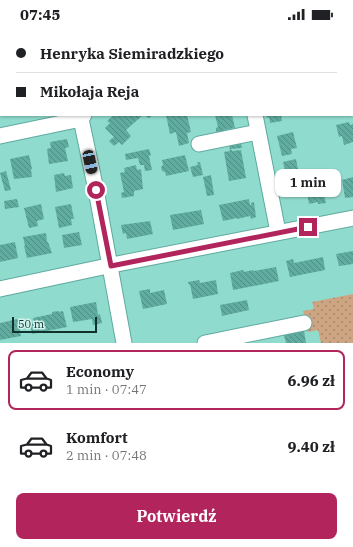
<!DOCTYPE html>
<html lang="pl">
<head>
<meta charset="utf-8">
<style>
  :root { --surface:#fff; --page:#f2f2f2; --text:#202124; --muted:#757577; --line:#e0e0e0; --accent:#b1245c }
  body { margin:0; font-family:"IBM Plex Serif",serif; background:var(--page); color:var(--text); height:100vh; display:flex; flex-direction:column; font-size:15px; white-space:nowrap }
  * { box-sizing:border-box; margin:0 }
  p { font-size:13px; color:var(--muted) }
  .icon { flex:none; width:22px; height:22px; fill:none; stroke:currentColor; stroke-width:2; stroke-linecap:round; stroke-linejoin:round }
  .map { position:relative; height:315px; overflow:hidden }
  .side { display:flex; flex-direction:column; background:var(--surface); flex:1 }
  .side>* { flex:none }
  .hud { position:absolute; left:0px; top:0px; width:353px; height:88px; box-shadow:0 1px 3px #0004; display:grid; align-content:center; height:88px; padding:0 16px; background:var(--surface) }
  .scale { position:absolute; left:12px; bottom:10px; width:85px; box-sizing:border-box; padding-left:4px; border:2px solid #11312c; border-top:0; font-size:11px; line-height:14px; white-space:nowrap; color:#11312c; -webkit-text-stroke:3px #cff4ed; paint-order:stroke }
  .end { position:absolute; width:18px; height:18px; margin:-9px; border:5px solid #b1245c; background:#fff; box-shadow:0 0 0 2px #fff }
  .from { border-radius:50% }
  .bubble { position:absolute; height:28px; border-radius:8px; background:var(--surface); box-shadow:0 1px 3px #0004; font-size:13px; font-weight:800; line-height:28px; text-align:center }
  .car { position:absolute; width:12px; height:24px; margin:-12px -6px; border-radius:5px; box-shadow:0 0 3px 1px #0007; background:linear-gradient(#222 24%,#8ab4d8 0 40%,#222 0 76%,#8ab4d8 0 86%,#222 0) }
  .hud b { display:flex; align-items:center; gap:14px; height:38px; font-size:15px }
  .hud b+b { border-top:1px solid var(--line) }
  .hud i { width:10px; height:10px; background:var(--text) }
  ul { padding:7px 0 0; list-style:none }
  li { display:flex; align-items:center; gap:12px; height:60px; margin:0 8px 6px; padding:0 8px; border:2px solid transparent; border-radius:8px }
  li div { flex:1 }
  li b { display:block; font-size:15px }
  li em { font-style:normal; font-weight:800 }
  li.active { border-color:var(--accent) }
  li>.icon { width:36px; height:36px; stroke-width:1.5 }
  .button { display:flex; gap:8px; margin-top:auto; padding:8px 16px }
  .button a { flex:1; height:46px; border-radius:8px; background:var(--accent); color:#fff; font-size:16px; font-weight:800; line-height:46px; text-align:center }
  .status { display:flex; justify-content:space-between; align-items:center; height:28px; padding:0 20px; background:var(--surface); direction:ltr }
  .status svg { height:11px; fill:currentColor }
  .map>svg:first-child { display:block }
  .grass { fill:url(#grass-dots) }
  .building { fill:url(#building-back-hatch) }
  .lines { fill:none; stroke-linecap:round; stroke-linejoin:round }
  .minor-casing { stroke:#5faa9e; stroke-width:17 }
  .minor { stroke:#fff; stroke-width:15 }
  .route { stroke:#b1245c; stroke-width:5 }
</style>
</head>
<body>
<div class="status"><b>07:45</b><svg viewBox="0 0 49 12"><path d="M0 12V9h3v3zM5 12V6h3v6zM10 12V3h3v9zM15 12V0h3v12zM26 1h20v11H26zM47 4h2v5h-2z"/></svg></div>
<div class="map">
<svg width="353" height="315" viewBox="0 0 353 315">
  <defs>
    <pattern id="grass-dots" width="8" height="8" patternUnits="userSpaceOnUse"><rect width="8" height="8" fill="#cda582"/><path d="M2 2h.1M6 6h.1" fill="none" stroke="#a5876b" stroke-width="1.8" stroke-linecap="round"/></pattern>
    <pattern id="building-back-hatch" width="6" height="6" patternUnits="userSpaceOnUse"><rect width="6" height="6" fill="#61aca0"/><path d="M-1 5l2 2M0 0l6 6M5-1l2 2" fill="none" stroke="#4f8d83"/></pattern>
  </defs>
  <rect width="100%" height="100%" fill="#8fdbce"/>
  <polygon class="grass" points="353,266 353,315 321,315 318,302 308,304 303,283 314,281 312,274"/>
  <g class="building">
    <polygon points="114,87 153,87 149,90 143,87 126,102 131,108 122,117 119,114 114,118 109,113 114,109 105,100 110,95 107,93"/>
    <polygon points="166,87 187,87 191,104 187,105 189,115 179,118 176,104 170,106"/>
    <polygon points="215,87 232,87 235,100 224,102 223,105 220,105 216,103 216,100 218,99"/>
    <polygon points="266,87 281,87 282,93 270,95 269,89 267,90"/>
    <polygon points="349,94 350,97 353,96 353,114 344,117 342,108 339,109 336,97"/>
    <polygon points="293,104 297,120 291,121 292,126 282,128 277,108"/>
    <polygon points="67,111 69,119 65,120 68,133 49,136 47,121 51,120 50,114"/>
    <polygon points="241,114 242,120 231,121 232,123 241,122 246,150 229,153 224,124 230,123 229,116"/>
    <polygon points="149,121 151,127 149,128 152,142 145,143 144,137 140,137 138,130 126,132 125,126"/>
    <polygon points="29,127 32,141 31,142 32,149 14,151 10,131"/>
    <polygon points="185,127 189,143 166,148 165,144 162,143 161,139 163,137 162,132"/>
    <polygon points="296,131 299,146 286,148 283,134"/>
    <polygon points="197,134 200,134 203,147 193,149 190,139 198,137"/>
    <polygon points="136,137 137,142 141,141 143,161 134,163 134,168 122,170 121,165 124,164 120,145 125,144 124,140"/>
    <polygon points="6,143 11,162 5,163 0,145"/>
    <polygon points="64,145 65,148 71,147 73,160 56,164 54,147"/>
    <polygon points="211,147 214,167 207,168 203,149"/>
    <polygon points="353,149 353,169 345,170 342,152"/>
    <polygon points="323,162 326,175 318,176 318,174 309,176 307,164"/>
    <polygon points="17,171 19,179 5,181 4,173"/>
    <polygon points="249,171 250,177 251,177 251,175 254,174 256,189 251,191 250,188 237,191 237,190 223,193 219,177"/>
    <polygon points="41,176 44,191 37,193 38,198 29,200 24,180"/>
    <polygon points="71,176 74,191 71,191 72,197 59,200 55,179"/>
    <polygon points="201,182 204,196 173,202 170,187"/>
    <polygon points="150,193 153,206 127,211 126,205 123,206 121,197"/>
    <polygon points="79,204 82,217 64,220 62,207"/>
    <polygon points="46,205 47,214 48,214 52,225 27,230 24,218 25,218 23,209"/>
    <polygon points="15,214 18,230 0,234 0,217"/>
    <polygon points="353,223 353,236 339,238 336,226"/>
    <polygon points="323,229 325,242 290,249 286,233 293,231 294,235"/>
    <polygon points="276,239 279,253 233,262 230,245 243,242 244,244 253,242 254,243"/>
    <polygon points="199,252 200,255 216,252 218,266 193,271 190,256 189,257 188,254"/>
    <polygon points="150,261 150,265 164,262 167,276 143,281 139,263"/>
    <polygon points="247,272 249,282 222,288 220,277"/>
    <polygon points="96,274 98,287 100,286 102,295 93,297 92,291 73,294 70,279"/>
    <polygon points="59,283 59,284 63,283 67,299 32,306 30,295 34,294 33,290 52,286 52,284"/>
    <polygon points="18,291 21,308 0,312 0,295"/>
    <polygon points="304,303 306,315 286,315 284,307"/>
  </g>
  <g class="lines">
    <defs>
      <g id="minor">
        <polyline points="238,0 238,1"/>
        <polyline points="350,0 353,1"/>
        <polyline points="178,1 179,0"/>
        <polyline points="0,31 1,32"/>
        <polyline points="76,87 81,91 96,162 124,315"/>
        <polyline points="255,87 278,204"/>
        <polyline points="0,108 81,91 84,87"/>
        <polyline points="199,116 258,104"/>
        <polyline points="0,261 117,236 353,190"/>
        <polyline points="205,315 304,295"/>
      </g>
    </defs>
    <use href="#minor" class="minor-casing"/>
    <use href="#minor" class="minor"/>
  </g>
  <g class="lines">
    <polyline class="route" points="96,162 111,238 308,199"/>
  </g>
</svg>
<div class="scale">50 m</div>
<i class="end from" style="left:96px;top:162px"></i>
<i class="end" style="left:308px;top:199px"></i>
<div class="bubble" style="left:275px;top:141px;width:66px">1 min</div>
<i class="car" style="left:90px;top:134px;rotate:168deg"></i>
<div class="hud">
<b><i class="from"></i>Henryka Siemiradzkiego</b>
<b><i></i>Mikołaja Reja</b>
</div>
</div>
<section class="side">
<ul>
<li class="active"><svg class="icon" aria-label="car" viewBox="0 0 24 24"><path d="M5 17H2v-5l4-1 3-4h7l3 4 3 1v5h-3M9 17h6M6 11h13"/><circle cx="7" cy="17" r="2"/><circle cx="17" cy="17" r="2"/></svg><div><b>Economy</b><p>1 min · 07:47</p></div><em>6.96 zł</em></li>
<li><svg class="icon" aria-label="car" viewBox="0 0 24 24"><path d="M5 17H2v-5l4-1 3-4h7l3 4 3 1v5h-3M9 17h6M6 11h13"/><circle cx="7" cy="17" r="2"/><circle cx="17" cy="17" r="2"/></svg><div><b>Komfort</b><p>2 min · 07:48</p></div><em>9.40 zł</em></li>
</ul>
<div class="button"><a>Potwierdź</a></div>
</section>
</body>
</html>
